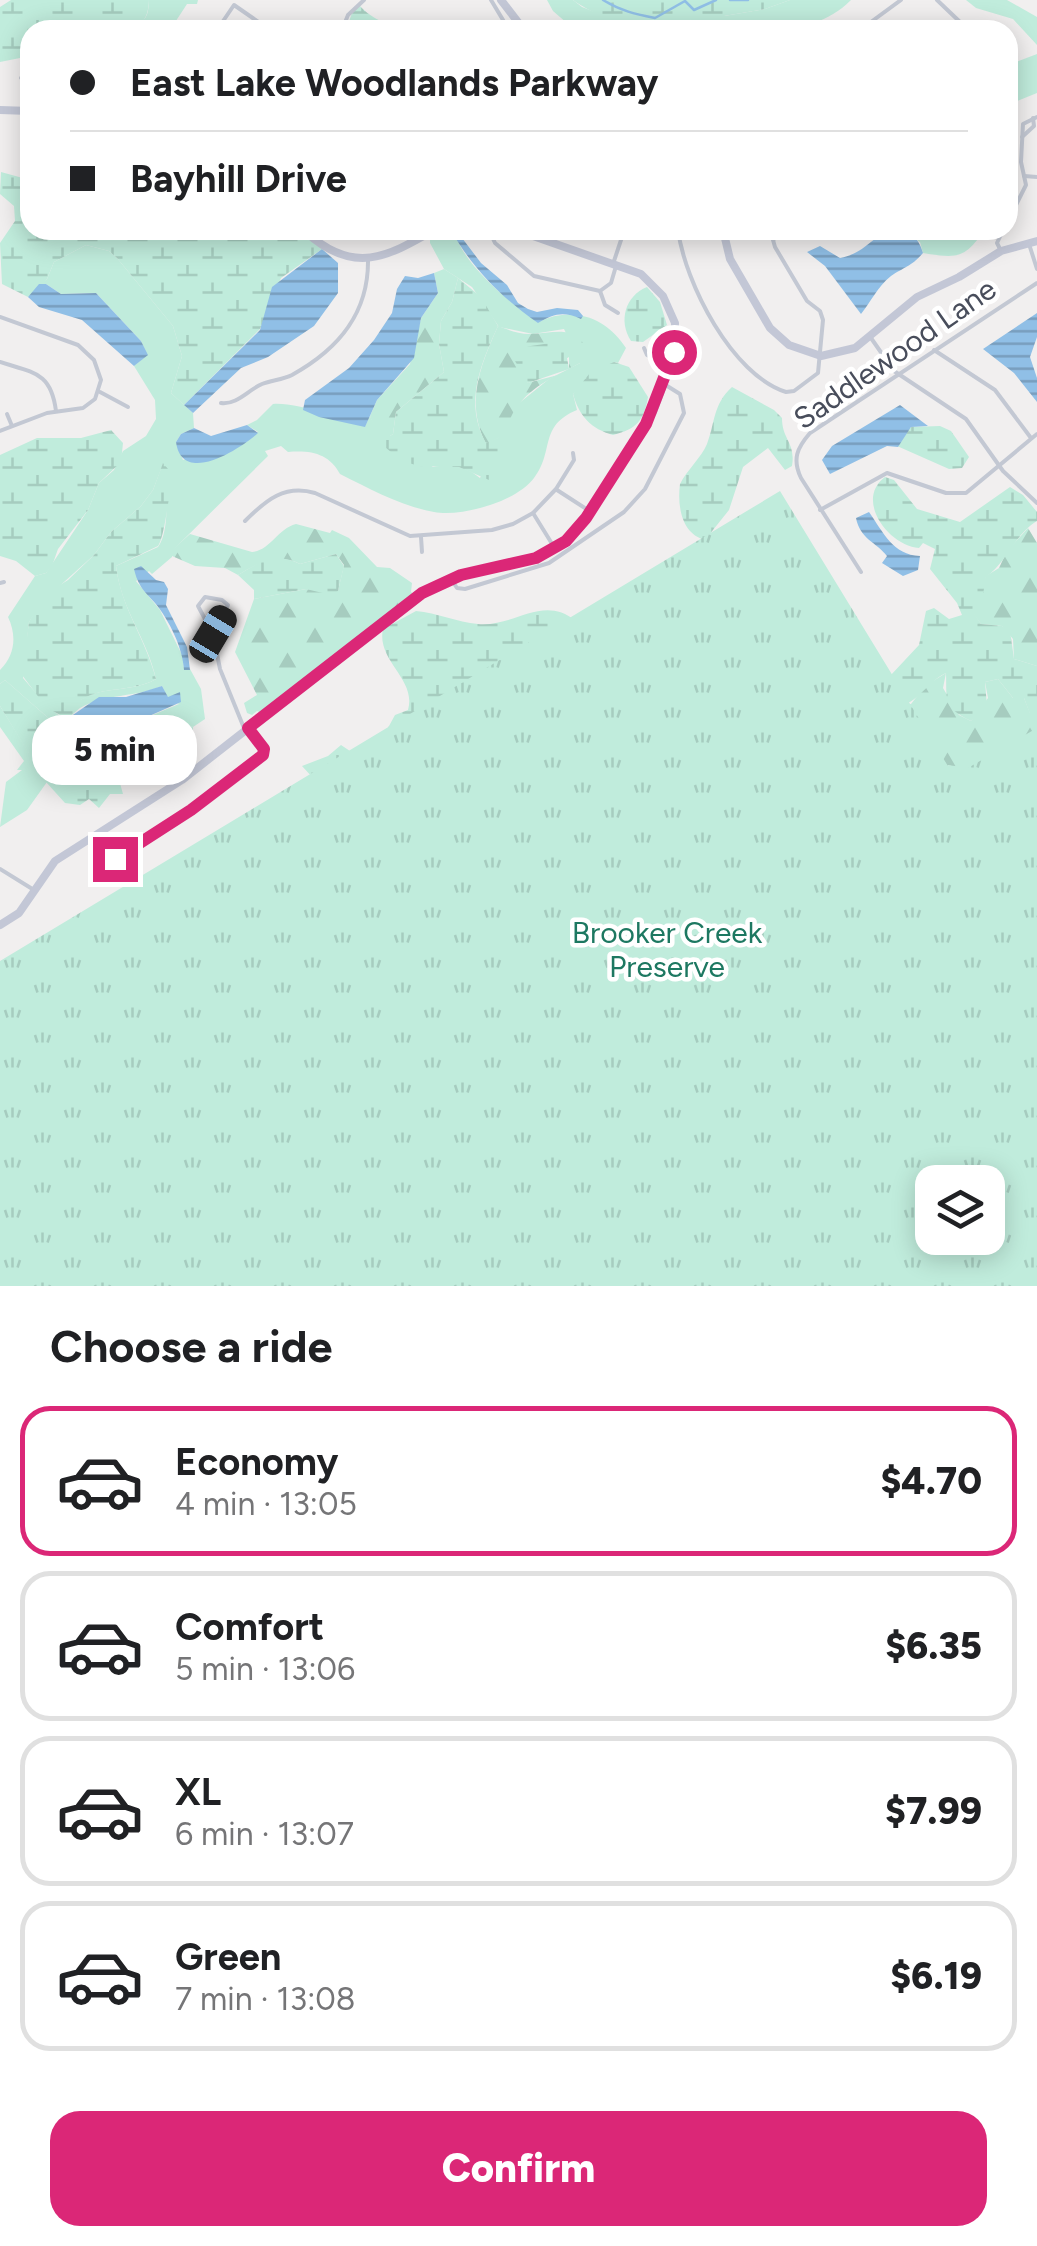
<!DOCTYPE html>
<html lang="en">
<head>
<meta charset="utf-8">
<style>
  :root { --surface:#fff; --page:#f6f6f6; --text:#202124; --muted:#757577; --line:#e0e0e0; --accent:#db2777 }
  body { margin:0; font-family:Figtree,sans-serif; background:var(--page); color:var(--text); height:100vh; display:flex; flex-direction:column; font-size:38px; white-space:nowrap }
  * { box-sizing:border-box; margin:0 }
  p { font-size:32px; color:var(--muted) }
  .icon { flex:none; width:55px; height:55px; fill:none; stroke:currentColor; stroke-width:2; stroke-linecap:round; stroke-linejoin:round }
  .map { position:relative; height:1286px; overflow:hidden }
  .side { display:flex; flex-direction:column; background:var(--surface); flex:1 }
  .side>* { flex:none }
  .guide { position:absolute; left:20px; top:20px; width:998px; height:220px; border-radius:30px; box-shadow:0 5px 25px #0003; display:grid; align-content:center; height:220px; padding:0 50px; background:var(--surface) }
  .controls { position:absolute; left:915px; top:1165px; display:grid; gap:20px }
  .controls a { display:grid; place-items:center; width:90px; height:90px; border-radius:20px; background:var(--surface); box-shadow:0 5px 25px #0003; font-size:50px }
  .end { position:absolute; width:45px; height:45px; margin:-22px; border:12px solid #db2777; background:#fff; box-shadow:0 0 0 5px #fff }
  .from { border-radius:50% }
  .bubble { position:absolute; height:70px; border-radius:30px; background:var(--surface); box-shadow:0 5px 25px #0003; font-size:32px; font-weight:800; line-height:70px; text-align:center }
  .car { position:absolute; width:30px; height:60px; margin:-30px -15px; border-radius:12px; box-shadow:0 0 8px 2px #0007; background:linear-gradient(#222 24%,#8ab4d8 0 40%,#222 0 76%,#8ab4d8 0 86%,#222 0) }
  .guide b { display:flex; align-items:center; gap:35px; height:95px; font-size:38px }
  .guide b+b { border-top:2px solid var(--line) }
  .guide i { width:25px; height:25px; background:var(--text) }
  ul { padding:0; list-style:none }
  li { display:flex; align-items:center; gap:30px; height:150px; margin:0 20px 15px; padding:0 30px; border:5px solid var(--line); border-radius:30px }
  li div { flex:1 }
  li b { display:block; font-size:38px }
  li em { font-style:normal; font-weight:800 }
  li.selected { border-color:var(--accent) }
  li>.icon { width:90px; height:90px; stroke-width:1.5 }
  h2 { padding:0 50px; font-size:45px; line-height:120px }
  .button { display:flex; gap:20px; margin-top:auto; padding:20px 50px }
  .button a { flex:1; height:115px; border-radius:30px; background:var(--accent); color:#fff; font-size:40px; font-weight:800; line-height:115px; text-align:center }
  .map>svg:first-child { display:block }
  .grass { fill:#c0ecdc; fill-rule:evenodd }
  .forest { fill:url(#forest-firs) }
  .wetland { fill:url(#wetland-marsh) }
  .park { fill:url(#park-tufts); fill-rule:evenodd }
  .water { fill:url(#water-rules) }
  .lines { fill:none; stroke-linecap:round; stroke-linejoin:round }
  .stream { stroke:#90bfe6; stroke-width:2.5 }
  .street { stroke:#c3c8d3; stroke-width:4 }
  .secondary { stroke:#c3c7d6; stroke-width:8 }
  .route { stroke:#db2777; stroke-width:12 }
  .labels { text-anchor:middle; stroke-width:9; stroke-linejoin:round; paint-order:stroke }
  .street-label { font-size:30px; fill:#484d5b; stroke:#fff }
  .park-label { font-size:30px; fill:#1d7861; stroke:#fff }
</style>
</head>
<body>
<div class="map">
<svg width="1037" height="1286" viewBox="0 0 1037 1286">
  <defs>
    <pattern id="forest-firs" width="22" height="20" patternUnits="userSpaceOnUse" patternTransform="scale(2.5)"><rect width="22" height="20" fill="#c0ecdc"/><path d="M5 1l3.5 6h-7zM16 11l3.5 6h-7z" fill="#a6ccbf"/></pattern>
    <pattern id="wetland-marsh" width="20" height="14" patternUnits="userSpaceOnUse" patternTransform="scale(2.5)"><rect width="20" height="14" fill="#c0ecdc"/><path d="M1 5h8M5 5V1M11 12h8M15 12V8" fill="none" stroke="#a6ccbf"/></pattern>
    <pattern id="park-tufts" width="24" height="20" patternUnits="userSpaceOnUse" patternTransform="scale(2.5)"><rect width="24" height="20" fill="#c0ecdc"/><path d="M3 7l-1-3M5 7V3M7 7l1-3M15 17l-1-3M17 17v-4M19 17l1-3" fill="none" stroke="#a6ccbf"/></pattern>
    <pattern id="water-rules" width="6" height="5" patternUnits="userSpaceOnUse" patternTransform="scale(2.5)"><rect width="6" height="5" fill="#90bfe6"/><path d="M0 2.5h6" fill="none" stroke="#789dbd"/></pattern>
  </defs>
  <rect width="100%" height="100%" fill="#f1efef"/>
  <g class="grass">
    <path d="M149 0H198L197 4H187L172 27 128 30C141 18 148 26 149 0Z"/>
    <polygon points="547,0 573,0 582,7 641,30 575,30 553,11"/>
    <path d="M790 0H851C816 36 760 32 718 24L723 30H679L689 24 691 16H724L765 9Z"/>
    <polygon points="966,0 1007,0 1037,17 1037,45 1013,19 976,8"/>
    <polygon points="1037,54 1037,93 1012,103 1008,110 1008,65"/>
    <path d="M438 230H454C461 263 510 303 538 322 572 306 605 316 626 348L618 363 614 362 573 394 577 410C538 426 555 451 534 478 516 502 462 517 434 512 401 506 370 489 340 474 329 454 312 450 288 452L281 446 265 451 268 456 172 551V557L152 574 149 571 136 581 160 610 183 657 184 669H190L201 689 205 719 193 727 173 718 96 762 70 743 62 730 5 680 0 684V670C15 655 17 636 8 617L35 576 46 573 88 510 99 483 114 470 123 451 146 436 156 419 155 400 134 366 147 355 141 341 96 293 61 294 46 284H40L47 279 54 262 86 245 109 251 117 258 173 326 182 356 171 393 193 413 194 428 181 434 176 442 183 460 258 432 247 425 257 420 273 404C298 402 338 419 365 426L370 416 374 424 433 467C451 463 467 467 480 478L513 408 549 379 580 363 564 329 533 334 499 327 472 287 444 269 430 243V234ZM163 464C166 485 171 529 158 547L116 566C121 610 147 638 156 679 132 693 105 685 80 700V708C106 693 134 698 162 686L168 698 179 704 131 724 110 738C99 729 91 731 79 727 56 718 39 696 23 678L29 622 43 601 94 555 111 532 141 506 153 490Z"/>
    <path d="M902 230H984C965 260 955 258 923 253L920 242Z"/>
    <polygon points="0,706 47,782 27,810 0,827 6,782 22,770 17,770 24,761 0,727"/>
  </g>
  <g class="forest">
    <polygon points="444,269 458,278 452,302 441,321 439,344 444,372 396,412 393,434 380,443 370,416 377,400 410,364 421,318 438,293 434,273"/>
    <path d="M498 326C509 330 518 334 530 334 553 334 575 323 587 350L580 363 569 369V357L527 383 558 375C534 386 508 407 507 434L486 444C465 403 480 366 498 326Z"/>
    <path d="M296 524 330 533 332 530 349 538 377 567 390 568 412 583 411 592 415 595 264 714 257 711 252 715 247 713 244 703 257 695 235 652 254 599 306 589 338 591 344 565 336 554 300 564C279 553 257 563 238 575L225 568 195 566 172 556 171 551 190 534 252 552C271 550 277 529 296 524Z"/>
    <polygon points="1028,528 1037,543 1037,666 1014,659 1013,639 1002,626 981,624 972,612 986,576 999,568 1007,551"/>
    <polygon points="946,673 943,688 959,715 971,721 988,698 985,682 998,679 1013,698 1024,698 1030,713 1037,714 1037,758 993,775 947,765 837,700 911,704 925,686"/>
  </g>
  <g class="wetland">
    <path d="M11 0H149C147 53 99 6 72 30H30V56L0 62V7Z"/>
    <path d="M573 0H790L765 9 724 16H692L689 24C661 40 598 19 573 0Z"/>
    <path d="M359 5C403 53 457 0 499 30H346L352 13Z"/>
    <polygon points="1,172 30,180 30,230 299,231 322,249 281,278 260,329 184,405 171,393 182,356 173,326 117,258 109,251 86,245 54,262 47,279 28,297 2,284 0,243 15,221 14,206 0,194"/>
    <path d="M458 278 481 297 498 326C480 366 464 403 486 443L507 434C506 454 506 468 489 480L459 467 419 466 402 461 380 443 393 434 396 412 444 372 439 344 441 321 452 302Z"/>
    <path d="M647 287 660 302 667 325 643 342 631 341C618 321 625 296 647 287Z"/>
    <polygon points="564,341 569,369 528,383 515,361 524,347"/>
    <path d="M614 362 629 367 648 397C644 420 637 429 613 435 591 429 579 416 573 394L590 373Z"/>
    <path d="M732 387 774 410 782 418C782 440 796 442 792 466L785 470 768 448 743 467 729 510 705 540C682 534 677 507 680 484 687 470 701 458 707 444 715 423 713 404 732 387Z"/>
    <polygon points="940,426 951,431 969,457 962,468 949,469 897,446 911,427"/>
    <polygon points="111,430 123,443 121,462 99,483 88,510 58,549 52,566 46,573 35,576 16,561 0,556 0,455 37,438 81,438"/>
    <path d="M163 463 173 475C169 492 165 536 158 546L116 566C121 608 146 639 156 679 132 693 105 685 81 700L80 708 67 719 46 707 19 671 18 663 27 637 29 622 44 595 68 580 94 555 111 532 141 506 153 490Z"/>
    <path d="M885 477 894 480 917 509 960 522 1010 487 1023 495 1037 512V521C1014 535 1007 562 986 577L982 600 973 612 981 624 1002 626 1010 631 1014 659 1037 666V714H1030L1024 698H1013L998 679 985 682 987 706 971 721C942 707 947 699 946 673 930 680 917 702 903 705L947 765 1037 776 313 778 302 766 328 756 341 745 350 751 383 737 395 715 408 710C417 679 376 661 383 629L416 611C437 613 457 622 478 624 516 627 542 594 576 621L890 676 919 645 926 611 934 608 949 619 962 615 957 603 930 569 935 549 923 543 919 548C889 546 854 500 885 477Z"/>
    <path d="M336 554 344 566 338 591 331 595 306 589 254 599V590L238 575C259 562 276 552 300 564Z"/>
    <polygon points="5,680 62,730 70,743 96,762 173,718 193,727 192,736 171,748 163,739 153,739 150,748 152,754 118,776 123,794 110,794 99,808 89,799 80,805 65,803 46,782 0,706 0,684"/>
  </g>
  <path class="park" d="M780 491 954 776 1037 728V1286H0V961ZM932 1182H988V1238H932Z"/>
  <g class="water">
    <path d="M456 230 481 263 507 285 518 303 528 309 537 312 557 308 578 310 583 316 581 319C563 311 554 314 538 323 503 299 473 269 452 232Z"/>
    <path d="M890 230C908 230 918 235 923 253 911 267 904 267 891 276 877 287 871 302 861 314L825 266 807 252 820 246 840 258C865 253 869 239 890 230Z"/>
    <polygon points="322,249 338,263 338,293 314,326 268,357 241,368 193,413 184,405 260,330 272,287"/>
    <polygon points="434,273 438,293 421,318 414,358 377,400 365,427 319,417 303,410 305,400 349,368 374,340 392,313 397,289 405,276 418,278"/>
    <polygon points="39,284 46,284 61,294 96,293 141,341 148,355 134,366 82,320 39,307 28,297"/>
    <polygon points="1037,313 1037,337 1030,357 1037,378 1037,402 1014,373 983,349"/>
    <polygon points="900,405 928,426 911,427 898,447 887,446 830,474 822,460 832,446"/>
    <path d="M247 425 258 433C239 450 182 486 176 442L181 434 194 428 211 436Z"/>
    <path d="M869 512C883 532 893 555 920 556L918 570 903 576 882 563 887 556C876 542 860 539 856 518Z"/>
    <path d="M141 566 156 580 164 582 168 589 166 605 187 647 190 670H184C183 648 169 620 155 603 144 591 138 586 134 569Z"/>
    <path d="M162 686 168 697 180 692 181 702 131 724 110 738C97 727 81 729 67 719L99 697H126Z"/>
  </g>
  <g class="lines">
    <g class="stream">
      <path d="M603 0C621 11 635 14 655 18L685 1 694 10 716 0"/>
      <polyline points="730,0 748,0"/>
    </g>
    <g class="street">
      <polyline points="491,0 509,30"/>
      <polyline points="937,0 959,21 961,30"/>
      <polyline points="217,30 234,5 270,30"/>
      <polyline points="342,30 348,15 364,0"/>
      <polyline points="860,30 901,0"/>
      <polyline points="21,78 30,81"/>
      <polyline points="1022,137 1034,126 1033,118"/>
      <polyline points="1024,176 1037,177"/>
      <polyline points="1008,221 1026,185 1021,162 1023,124 1037,117"/>
      <polyline points="400,230 401,231"/>
      <polyline points="489,230 495,243 534,276 600,291 611,283 616,266"/>
      <path d="M678 230C685 283 732 375 786 392L794 391 818 373 823 320 820 311 807 301 775 247 773 240 784 230"/>
      <polyline points="1029,244 1037,269"/>
      <polyline points="1000,249 997,243 1003,230"/>
      <polyline points="613,264 623,234"/>
      <polyline points="600,291 605,305 618,313"/>
      <polyline points="0,317 78,345 94,360 101,380 95,399 83,408 47,413 0,431"/>
      <polyline points="871,338 894,371 966,419 1003,471 1037,503"/>
      <polyline points="644,348 647,355 670,367"/>
      <polyline points="934,350 995,390 1031,438"/>
      <path d="M0 362C34 373 51 372 56 411"/>
      <polyline points="100,392 128,407"/>
      <path d="M221 403C237 405 248 390 262 384 272 380 282 380 292 375 339 349 369 313 368 259"/>
      <polyline points="7,414 12,426"/>
      <polyline points="557,490 591,512"/>
      <polyline points="820,510 887,473 946,493 966,493 1037,434"/>
      <polyline points="533,513 554,547"/>
      <path d="M245 521C266 500 285 484 315 493L410 536 492 530 513 524 533 513 556 489 574 460 573 453"/>
      <polyline points="421,537 422,552"/>
      <path d="M861 572 801 478C792 459 797 448 810 433L1037 283"/>
      <polyline points="453,582 457,588 465,589 549,563 624,512 645,489 684,413 680,394 664,384"/>
      <polyline points="0,583 4,582"/>
      <polygon points="205,597 222,600 228,605 213,634 198,606"/>
      <polyline points="213,634 220,669 244,728"/>
      <polyline points="94,836 106,855 113,859 191,811 263,755 264,749 249,729"/>
      <polyline points="0,869 34,890"/>
    </g>
    <g class="secondary">
      <polyline points="501,0 524,30"/>
      <polyline points="0,110 30,111"/>
      <polyline points="723,230 730,259 770,328 789,345 821,356 855,348 917,297 959,277 1001,251 1037,241"/>
      <path d="M307 233C354 275 387 257 434 230"/>
      <polyline points="0,925 19,913 55,861 182,780 416,597 461,575 536,558 562,544 581,526 653,412 674,356 675,323 663,296 641,274 516,230"/>
    </g>
  </g>
  <g class="lines">
    <polyline class="route" points="115,859 191,810 263,755 264,749 248,728 422,593 461,575 536,558 566,541 586,518 646,424 674,352"/>
  </g>
  <g class="labels">
    <g class="street-label">
      <text transform="translate(895 354) rotate(-35)" y="10">Saddlewood Lane</text>
    </g>
    <g class="park-label">
      <text x="667" y="943">Brooker Creek<tspan x="667" dy="34">Preserve</tspan></text>
    </g>
  </g>
</svg>
<div class="controls">
<a><svg class="icon" aria-label="layers" viewBox="0 0 24 24"><path d="M12 4l9 5-9 5-9-5zM3 14l9 5 9-5"/></svg></a>
</div>
<i class="end from" style="left:674px;top:352px"></i>
<i class="end" style="left:115px;top:859px"></i>
<div class="bubble" style="left:32px;top:715px;width:165px">5 min</div>
<i class="car" style="left:213px;top:634px;rotate:31deg"></i>
<div class="guide">
<b><i class="from"></i>East Lake Woodlands Parkway</b>
<b><i></i>Bayhill Drive</b>
</div>
</div>
<section class="side">
<h2>Choose a ride</h2>
<ul>
<li class="selected"><svg class="icon" aria-label="car" viewBox="0 0 24 24"><path d="M5 17H2v-5l4-1 3-4h7l3 4 3 1v5h-3M9 17h6M6 11h13"/><circle cx="7" cy="17" r="2"/><circle cx="17" cy="17" r="2"/></svg><div><b>Economy</b><p>4 min · 13:05</p></div><em>$4.70</em></li>
<li><svg class="icon" aria-label="car" viewBox="0 0 24 24"><path d="M5 17H2v-5l4-1 3-4h7l3 4 3 1v5h-3M9 17h6M6 11h13"/><circle cx="7" cy="17" r="2"/><circle cx="17" cy="17" r="2"/></svg><div><b>Comfort</b><p>5 min · 13:06</p></div><em>$6.35</em></li>
<li><svg class="icon" aria-label="car" viewBox="0 0 24 24"><path d="M5 17H2v-5l4-1 3-4h7l3 4 3 1v5h-3M9 17h6M6 11h13"/><circle cx="7" cy="17" r="2"/><circle cx="17" cy="17" r="2"/></svg><div><b>XL</b><p>6 min · 13:07</p></div><em>$7.99</em></li>
<li><svg class="icon" aria-label="car" viewBox="0 0 24 24"><path d="M5 17H2v-5l4-1 3-4h7l3 4 3 1v5h-3M9 17h6M6 11h13"/><circle cx="7" cy="17" r="2"/><circle cx="17" cy="17" r="2"/></svg><div><b>Green</b><p>7 min · 13:08</p></div><em>$6.19</em></li>
</ul>
<div class="button"><a>Confirm</a></div>
</section>
</body>
</html>
